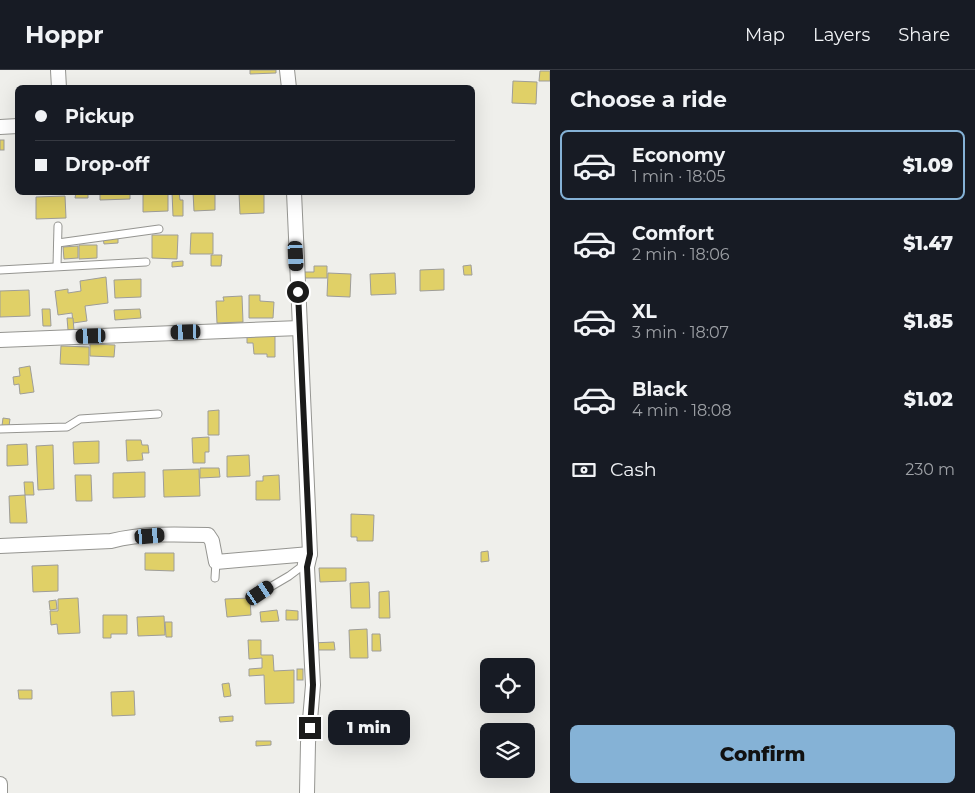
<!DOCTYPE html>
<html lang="en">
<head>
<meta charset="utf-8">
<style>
  :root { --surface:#171b24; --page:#20242c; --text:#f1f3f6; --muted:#9ea1a6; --line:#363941; --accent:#85b2d6 }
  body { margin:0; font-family:Montserrat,sans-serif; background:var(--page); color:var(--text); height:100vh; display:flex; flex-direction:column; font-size:19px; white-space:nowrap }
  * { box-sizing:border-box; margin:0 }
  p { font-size:16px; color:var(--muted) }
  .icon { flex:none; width:28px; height:28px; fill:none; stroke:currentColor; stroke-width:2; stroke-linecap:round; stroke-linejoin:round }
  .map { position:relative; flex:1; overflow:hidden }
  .details { display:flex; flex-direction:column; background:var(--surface); width:425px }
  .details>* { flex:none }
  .top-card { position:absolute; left:15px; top:15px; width:460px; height:110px; border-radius:8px; box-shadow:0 5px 20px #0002; display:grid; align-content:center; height:110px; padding:0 20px; background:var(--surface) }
  .controls { position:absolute; left:480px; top:588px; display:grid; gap:10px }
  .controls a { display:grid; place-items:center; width:55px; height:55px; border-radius:8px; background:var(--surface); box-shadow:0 5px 20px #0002; font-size:25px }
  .end { position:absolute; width:22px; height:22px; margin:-11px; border:6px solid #1b1b1a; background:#fff; box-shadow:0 0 0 2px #fff }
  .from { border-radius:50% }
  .bubble { position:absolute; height:35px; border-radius:8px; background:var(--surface); box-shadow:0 5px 20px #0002; font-size:16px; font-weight:800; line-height:35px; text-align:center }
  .car { position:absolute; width:15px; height:30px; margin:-15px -8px; border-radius:6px; box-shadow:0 0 4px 1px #0007; background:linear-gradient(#222 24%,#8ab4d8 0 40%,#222 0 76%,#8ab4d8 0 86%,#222 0) }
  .top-card b { display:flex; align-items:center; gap:18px; height:48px; font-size:19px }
  .top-card b+b { border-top:1px solid var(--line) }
  .top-card i { width:12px; height:12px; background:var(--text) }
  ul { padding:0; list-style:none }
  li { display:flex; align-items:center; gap:15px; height:70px; margin:0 10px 8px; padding:0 10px; border:2px solid transparent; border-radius:8px }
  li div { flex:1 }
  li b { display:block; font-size:19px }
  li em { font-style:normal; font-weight:800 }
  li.current { border-color:var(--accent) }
  li>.icon { width:45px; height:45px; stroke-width:1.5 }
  h2 { padding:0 20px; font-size:22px; line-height:60px }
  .pay { display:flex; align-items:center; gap:12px; height:55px; padding:0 20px; font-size:19px }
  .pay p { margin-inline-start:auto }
  .button { display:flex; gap:10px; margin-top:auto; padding:10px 20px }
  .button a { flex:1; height:58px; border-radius:8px; background:var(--accent); color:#111; font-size:20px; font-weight:800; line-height:58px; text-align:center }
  header { display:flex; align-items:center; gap:30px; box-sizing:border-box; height:70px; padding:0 25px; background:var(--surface); border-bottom:1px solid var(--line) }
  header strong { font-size:24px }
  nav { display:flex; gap:28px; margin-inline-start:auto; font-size:18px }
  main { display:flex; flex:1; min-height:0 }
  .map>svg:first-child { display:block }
  .building { fill:#e0d067; stroke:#9e9d99 }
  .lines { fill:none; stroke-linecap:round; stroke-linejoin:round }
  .lane-casing { stroke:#959591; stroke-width:9 }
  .street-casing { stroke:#959591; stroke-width:16 }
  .lane { stroke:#fff; stroke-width:7 }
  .street { stroke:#fff; stroke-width:14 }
  .route { stroke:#1b1b1a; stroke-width:6 }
</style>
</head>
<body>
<header>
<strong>Hoppr</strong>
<nav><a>Map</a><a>Layers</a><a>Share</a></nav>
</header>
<main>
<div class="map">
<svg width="550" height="723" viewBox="0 0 550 723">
  <rect width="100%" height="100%" fill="#efefeb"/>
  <g class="building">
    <polygon points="250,0 276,0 276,3 250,4"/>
    <polygon points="540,1 550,1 550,11 539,11"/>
    <polygon points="513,11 537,12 536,34 512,33"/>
    <rect x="0" y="70" width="4" height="10"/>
    <polygon points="76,122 88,122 88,128 75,128"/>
    <polygon points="100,122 130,122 130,129 100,130"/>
    <polygon points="168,122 168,141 143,142 143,123"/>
    <polygon points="172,122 179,122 180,130 183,130 183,146 173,146"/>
    <polygon points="193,122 215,122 215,140 194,141"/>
    <polygon points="264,122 264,143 240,144 239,123"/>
    <polygon points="65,126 66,148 36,149 36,127"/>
    <polygon points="191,163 213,163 213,184 190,184"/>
    <polygon points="152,165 178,165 177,189 152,188"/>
    <polygon points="103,168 118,168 118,173 104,174"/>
    <polygon points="79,175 97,175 97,188 79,189"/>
    <polygon points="78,176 78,188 64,189 63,177"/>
    <polygon points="211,185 222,185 221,196 211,196"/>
    <polygon points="183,191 183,196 172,197 172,192"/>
    <polygon points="471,195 472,205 464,205 463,196"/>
    <polygon points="314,196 327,196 327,208 303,208 303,202 314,202"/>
    <polygon points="444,199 444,220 420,221 420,200"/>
    <polygon points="328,203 351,204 350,227 327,226"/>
    <polygon points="395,203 396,224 371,225 370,204"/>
    <polygon points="106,207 108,233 85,236 87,251 73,253 72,243 58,245 55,221 68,219 68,223 81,221 80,211"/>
    <polygon points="141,209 141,227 115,228 114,210"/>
    <polygon points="29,220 30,246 0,247 0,221"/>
    <polygon points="249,225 260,225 260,231 274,232 273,248 249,248"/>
    <polygon points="242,226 243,252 217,253 216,231 224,231 223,227"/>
    <polygon points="42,239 50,239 51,256 43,256"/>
    <polygon points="140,239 141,248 115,250 114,240"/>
    <polygon points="67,248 73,248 74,260 68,260"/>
    <polygon points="275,265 275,287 267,287 267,284 254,284 253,273 247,273 247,266"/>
    <polygon points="90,274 115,275 114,287 90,286"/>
    <polygon points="61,276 89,277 89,295 60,294"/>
    <polygon points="30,296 34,322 20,324 19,314 14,315 13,307 20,306 19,298"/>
    <polygon points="219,340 219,365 208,365 208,341"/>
    <polygon points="3,348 10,349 9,356 2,356"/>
    <polygon points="209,367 209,382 205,382 205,393 193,393 192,368"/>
    <polygon points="126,370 141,370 142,375 148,375 149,383 142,383 143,390 127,391"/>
    <polygon points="99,371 99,393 74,394 73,372"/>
    <polygon points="27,374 28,395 7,396 7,375"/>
    <polygon points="53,375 54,419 38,420 36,376"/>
    <polygon points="249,385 250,406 227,407 227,386"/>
    <polygon points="200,398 219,398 220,407 200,408"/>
    <polygon points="199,399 200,426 164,427 163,400"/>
    <polygon points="145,402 145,427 113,428 113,403"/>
    <polygon points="75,405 91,405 92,431 76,431"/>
    <polygon points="279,405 280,430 256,430 256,411 263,411 263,406"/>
    <polygon points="24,412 33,412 34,425 25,425 27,453 10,453 9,426 25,425"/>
    <polygon points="351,444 374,445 373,471 357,471 357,467 351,467"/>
    <polygon points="488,481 489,491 481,492 481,482"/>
    <polygon points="145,483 174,483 174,501 145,500"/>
    <polygon points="58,495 58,521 33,522 32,496"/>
    <polygon points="319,498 346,498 346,511 320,512"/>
    <polygon points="369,512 370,538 351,538 350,513"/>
    <polygon points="389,521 390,548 379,548 379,522"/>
    <polygon points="78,528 80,563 58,564 57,554 51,555 50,541 58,541 58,529"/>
    <polygon points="250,528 251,545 227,547 225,529"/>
    <polygon points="56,530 57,539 50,540 49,531"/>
    <polygon points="277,540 279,551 261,552 260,542"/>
    <polygon points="286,540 298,541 298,550 286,550"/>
    <polygon points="103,545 127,545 127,564 111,564 111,568 103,568"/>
    <polygon points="164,546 165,565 138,566 137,547"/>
    <polygon points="165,552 172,552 172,567 166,567"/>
    <polygon points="367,559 368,588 350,588 349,560"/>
    <polygon points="372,564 380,564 381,581 372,581"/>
    <polygon points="248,570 261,570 261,585 273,585 274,601 294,600 294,633 265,634 264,605 249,606 249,599 262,598 262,588 249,589"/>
    <polygon points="334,572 335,580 312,580 312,573"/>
    <rect x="297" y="599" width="6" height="11"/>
    <polygon points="229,613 231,626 224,627 222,614"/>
    <polygon points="18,620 32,620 32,629 19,629"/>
    <polygon points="134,621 135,645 112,646 111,622"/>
    <polygon points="233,646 233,651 220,652 219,647"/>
    <polygon points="256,671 271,671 271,675 256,676"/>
  </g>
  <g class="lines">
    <defs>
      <g id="lane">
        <polyline points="58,173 159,159"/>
        <polyline points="57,196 58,156"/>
        <polyline points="0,200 146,192"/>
        <polyline points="0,359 67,357 80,349 158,344"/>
        <polyline points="215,508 216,492"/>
        <polyline points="260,523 289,506 301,497 302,490"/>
      </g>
      <g id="street">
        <polyline points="58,0 59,18"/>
        <polyline points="287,0 289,18"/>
        <polyline points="0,57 18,56"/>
        <polyline points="294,122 310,484 307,497 313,615 308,673 307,723"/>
        <polyline points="0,270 300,258"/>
        <path d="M0 476 111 471C142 463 176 464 208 465L212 471 216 492 310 484"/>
        <polyline points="0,714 0,723"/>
      </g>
    </defs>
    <use href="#lane" class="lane-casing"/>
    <use href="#street" class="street-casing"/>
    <use href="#lane" class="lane"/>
    <use href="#street" class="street"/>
  </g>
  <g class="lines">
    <polyline class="route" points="298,222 310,484 307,497 313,615 310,658"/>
  </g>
</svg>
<div class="controls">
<a><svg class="icon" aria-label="locate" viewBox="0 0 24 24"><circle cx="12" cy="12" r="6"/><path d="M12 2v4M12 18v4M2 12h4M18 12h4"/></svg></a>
<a><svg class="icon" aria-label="layers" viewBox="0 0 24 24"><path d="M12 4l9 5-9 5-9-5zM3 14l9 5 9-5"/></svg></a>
</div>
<i class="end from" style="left:298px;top:222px"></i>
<i class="end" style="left:310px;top:658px"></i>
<div class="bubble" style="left:328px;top:640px;width:82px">1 min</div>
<i class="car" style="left:296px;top:186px;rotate:177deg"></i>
<i class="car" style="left:186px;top:262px;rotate:268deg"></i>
<i class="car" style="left:91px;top:266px;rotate:268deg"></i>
<i class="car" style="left:150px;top:466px;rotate:85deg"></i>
<i class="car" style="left:260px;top:523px;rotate:56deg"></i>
<div class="top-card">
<b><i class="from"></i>Pickup</b>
<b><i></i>Drop-off</b>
</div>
</div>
<section class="details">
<h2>Choose a ride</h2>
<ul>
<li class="current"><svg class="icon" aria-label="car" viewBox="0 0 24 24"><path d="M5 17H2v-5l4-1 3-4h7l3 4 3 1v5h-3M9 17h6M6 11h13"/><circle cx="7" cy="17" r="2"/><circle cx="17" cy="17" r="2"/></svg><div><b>Economy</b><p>1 min · 18:05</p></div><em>$1.09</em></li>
<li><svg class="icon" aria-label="car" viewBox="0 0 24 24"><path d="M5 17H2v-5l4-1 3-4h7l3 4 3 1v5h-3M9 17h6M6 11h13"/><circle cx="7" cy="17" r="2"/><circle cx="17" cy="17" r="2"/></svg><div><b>Comfort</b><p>2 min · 18:06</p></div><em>$1.47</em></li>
<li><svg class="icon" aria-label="car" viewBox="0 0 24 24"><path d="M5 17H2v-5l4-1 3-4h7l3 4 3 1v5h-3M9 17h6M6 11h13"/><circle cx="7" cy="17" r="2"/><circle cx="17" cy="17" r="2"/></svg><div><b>XL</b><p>3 min · 18:07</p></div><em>$1.85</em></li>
<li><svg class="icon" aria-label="car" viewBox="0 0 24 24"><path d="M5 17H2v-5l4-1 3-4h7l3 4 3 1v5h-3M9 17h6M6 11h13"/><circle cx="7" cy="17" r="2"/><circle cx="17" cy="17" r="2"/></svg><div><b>Black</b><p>4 min · 18:08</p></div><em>$1.02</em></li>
</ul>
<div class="pay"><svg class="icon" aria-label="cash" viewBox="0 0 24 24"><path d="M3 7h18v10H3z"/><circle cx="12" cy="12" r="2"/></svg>Cash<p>230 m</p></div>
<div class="button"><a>Confirm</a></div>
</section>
</main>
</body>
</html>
